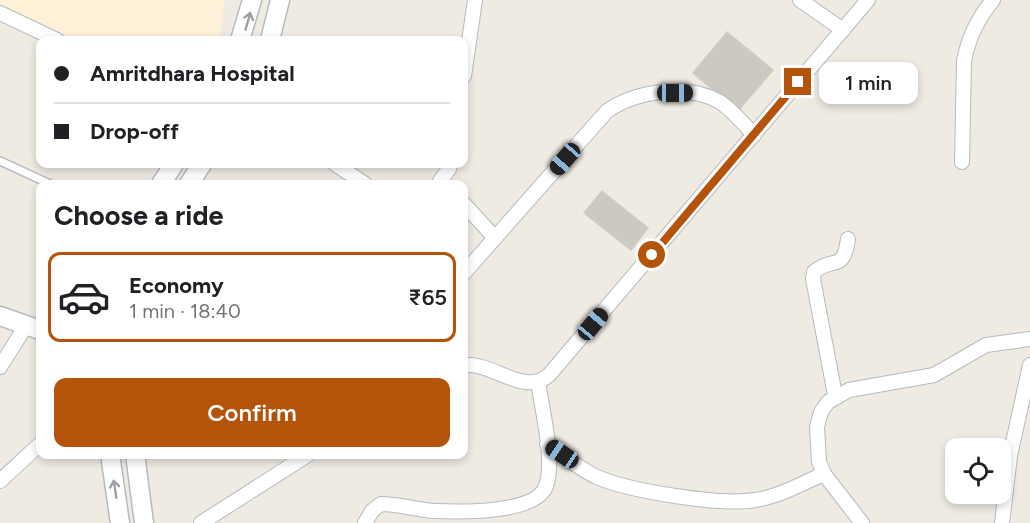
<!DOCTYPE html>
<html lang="en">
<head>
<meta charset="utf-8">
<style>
  :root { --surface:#fff; --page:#f2f2f2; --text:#202124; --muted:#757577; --line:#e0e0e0; --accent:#b45309 }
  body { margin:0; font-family:Figtree,sans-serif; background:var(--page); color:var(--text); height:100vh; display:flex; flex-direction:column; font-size:22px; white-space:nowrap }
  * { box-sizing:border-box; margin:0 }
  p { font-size:20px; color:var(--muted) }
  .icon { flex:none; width:33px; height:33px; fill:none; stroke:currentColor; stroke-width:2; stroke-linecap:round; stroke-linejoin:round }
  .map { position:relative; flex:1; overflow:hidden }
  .details { position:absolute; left:36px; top:180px; width:432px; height:279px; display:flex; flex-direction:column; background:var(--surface); border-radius:12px; box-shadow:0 3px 9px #0003 }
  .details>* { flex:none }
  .guide { position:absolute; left:36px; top:36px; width:432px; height:132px; border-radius:12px; box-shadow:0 3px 9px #0003; display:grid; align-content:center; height:132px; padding:0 18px; background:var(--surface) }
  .buttons { position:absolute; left:945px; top:438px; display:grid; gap:12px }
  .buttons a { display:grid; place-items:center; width:66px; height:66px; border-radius:12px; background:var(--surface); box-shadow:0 3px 9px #0003; font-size:30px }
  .end { position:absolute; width:27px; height:27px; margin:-14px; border:8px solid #b45309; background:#fff; box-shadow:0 0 0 3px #fff }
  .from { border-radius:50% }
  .bubble { position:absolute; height:42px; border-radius:12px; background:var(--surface); box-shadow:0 3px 9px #0003; font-size:20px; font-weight:600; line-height:42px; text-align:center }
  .car { position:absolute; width:18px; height:36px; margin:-18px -9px; border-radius:8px; box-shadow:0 0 4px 2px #0007; background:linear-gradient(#222 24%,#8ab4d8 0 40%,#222 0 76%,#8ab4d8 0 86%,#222 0) }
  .guide b { display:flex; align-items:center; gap:21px; height:57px; font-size:22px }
  .guide b+b { border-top:2px solid var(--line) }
  .guide i { width:15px; height:15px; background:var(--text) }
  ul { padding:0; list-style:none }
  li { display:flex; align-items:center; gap:18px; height:90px; margin:0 12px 9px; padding:0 6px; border:3px solid transparent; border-radius:12px }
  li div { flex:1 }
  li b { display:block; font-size:22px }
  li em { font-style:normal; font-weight:600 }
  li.on { border-color:var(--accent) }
  li>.icon { width:54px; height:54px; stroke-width:1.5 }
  h2 { padding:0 18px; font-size:27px; line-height:72px }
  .cta { display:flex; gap:12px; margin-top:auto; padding:12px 18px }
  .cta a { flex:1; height:69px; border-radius:12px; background:var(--accent); color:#fff; font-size:24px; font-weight:600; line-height:69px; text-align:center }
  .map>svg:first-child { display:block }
  .commercial { fill:#fff0d8 }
  .building { fill:#ccc8c2; stroke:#d4cbc0; stroke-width:1.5 }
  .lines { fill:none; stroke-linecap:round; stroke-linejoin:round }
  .service-casing { stroke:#b6babe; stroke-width:10 }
  .minor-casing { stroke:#b6babe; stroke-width:16 }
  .tertiary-casing { stroke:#b6babe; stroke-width:21 }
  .service { stroke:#fff; stroke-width:7 }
  .minor { stroke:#fff; stroke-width:14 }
  .tertiary { stroke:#fff; stroke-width:18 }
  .oneway { stroke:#9da0a3 }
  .route { stroke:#b45309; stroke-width:8 }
</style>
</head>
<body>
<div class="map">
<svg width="1030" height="523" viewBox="0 0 1030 523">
  <rect width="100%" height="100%" fill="#efebe3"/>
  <polygon class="commercial" points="0,0 225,0 219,40 70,40 0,9"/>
  <g class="building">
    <polygon points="727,32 773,70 738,111 693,73"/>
    <polygon points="602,191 648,228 631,250 584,213"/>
  </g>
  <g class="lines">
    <defs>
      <polyline id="service" points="0,161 50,184"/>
      <g id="minor">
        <polyline points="800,0 843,30"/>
        <polyline points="0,13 57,40"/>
        <polyline points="464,76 475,0"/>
        <path d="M962 162 964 61C968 39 978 18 993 0"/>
        <polyline points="335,164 365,184"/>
        <polyline points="440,181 449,169 450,164"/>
        <polyline points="464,204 495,238"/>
        <path d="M464 273 607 111C636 91 688 83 720 102 733 111 743 123 754 135"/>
        <path d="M464 365C493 362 524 397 549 375L868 0"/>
        <polyline points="0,367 27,324"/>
        <path d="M835 395 813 279 814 272C833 255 843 274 848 239"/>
        <path d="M547 444C563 455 579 469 597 477 629 491 721 506 755 500 779 497 802 483 824 474"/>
        <polyline points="0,481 40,444"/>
        <polyline points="201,523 309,454"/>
        <path d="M365 523 372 511 381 504C399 504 417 510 435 511 461 512 536 514 546 486 555 461 542 409 538 382"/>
        <polyline points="862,523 824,474 819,462 817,427 821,412 828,402 849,390 934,375 986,345 1030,339"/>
        <polyline points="1002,523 1010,456 1030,365"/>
      </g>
      <g id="tertiary">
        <polyline points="240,40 252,0"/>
        <polyline points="270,40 280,0"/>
        <polyline points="161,184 174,164"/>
        <polyline points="189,184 202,164"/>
        <polyline points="0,316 40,330"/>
        <polyline points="110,454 120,523"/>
        <polyline points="135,454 144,523"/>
      </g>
    </defs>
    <use href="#service" class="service-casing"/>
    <use href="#minor" class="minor-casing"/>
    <use href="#tertiary" class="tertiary-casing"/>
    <use href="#service" class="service"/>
    <use href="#minor" class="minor"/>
    <use href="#tertiary" class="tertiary"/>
  </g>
  <defs><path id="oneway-shaft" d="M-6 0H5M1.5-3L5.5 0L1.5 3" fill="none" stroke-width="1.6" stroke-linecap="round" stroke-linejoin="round" transform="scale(1.5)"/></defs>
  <g class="oneway">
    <use href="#oneway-shaft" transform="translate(248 21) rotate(-74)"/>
    <use href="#oneway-shaft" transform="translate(115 489) rotate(-99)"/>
  </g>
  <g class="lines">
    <polyline class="route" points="652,255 798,82"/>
  </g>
</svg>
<div class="buttons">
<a><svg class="icon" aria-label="locate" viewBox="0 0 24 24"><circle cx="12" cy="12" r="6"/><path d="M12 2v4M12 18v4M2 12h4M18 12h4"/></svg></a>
</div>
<i class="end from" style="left:652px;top:255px"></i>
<i class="end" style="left:798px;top:82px"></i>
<div class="bubble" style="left:819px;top:62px;width:99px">1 min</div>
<i class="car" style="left:675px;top:93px;rotate:90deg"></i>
<i class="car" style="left:565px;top:159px;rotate:221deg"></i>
<i class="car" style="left:593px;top:324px;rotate:40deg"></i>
<i class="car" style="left:562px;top:454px;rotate:304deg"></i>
<div class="guide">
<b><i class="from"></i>Amritdhara Hospital</b>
<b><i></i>Drop-off</b>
</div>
<section class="details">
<h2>Choose a ride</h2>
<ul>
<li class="on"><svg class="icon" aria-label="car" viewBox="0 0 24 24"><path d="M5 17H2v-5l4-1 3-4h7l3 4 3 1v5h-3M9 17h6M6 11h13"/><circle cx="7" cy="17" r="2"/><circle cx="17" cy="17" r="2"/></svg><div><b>Economy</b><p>1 min · 18:40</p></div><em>₹65</em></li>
</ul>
<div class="cta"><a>Confirm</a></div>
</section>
</div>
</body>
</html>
